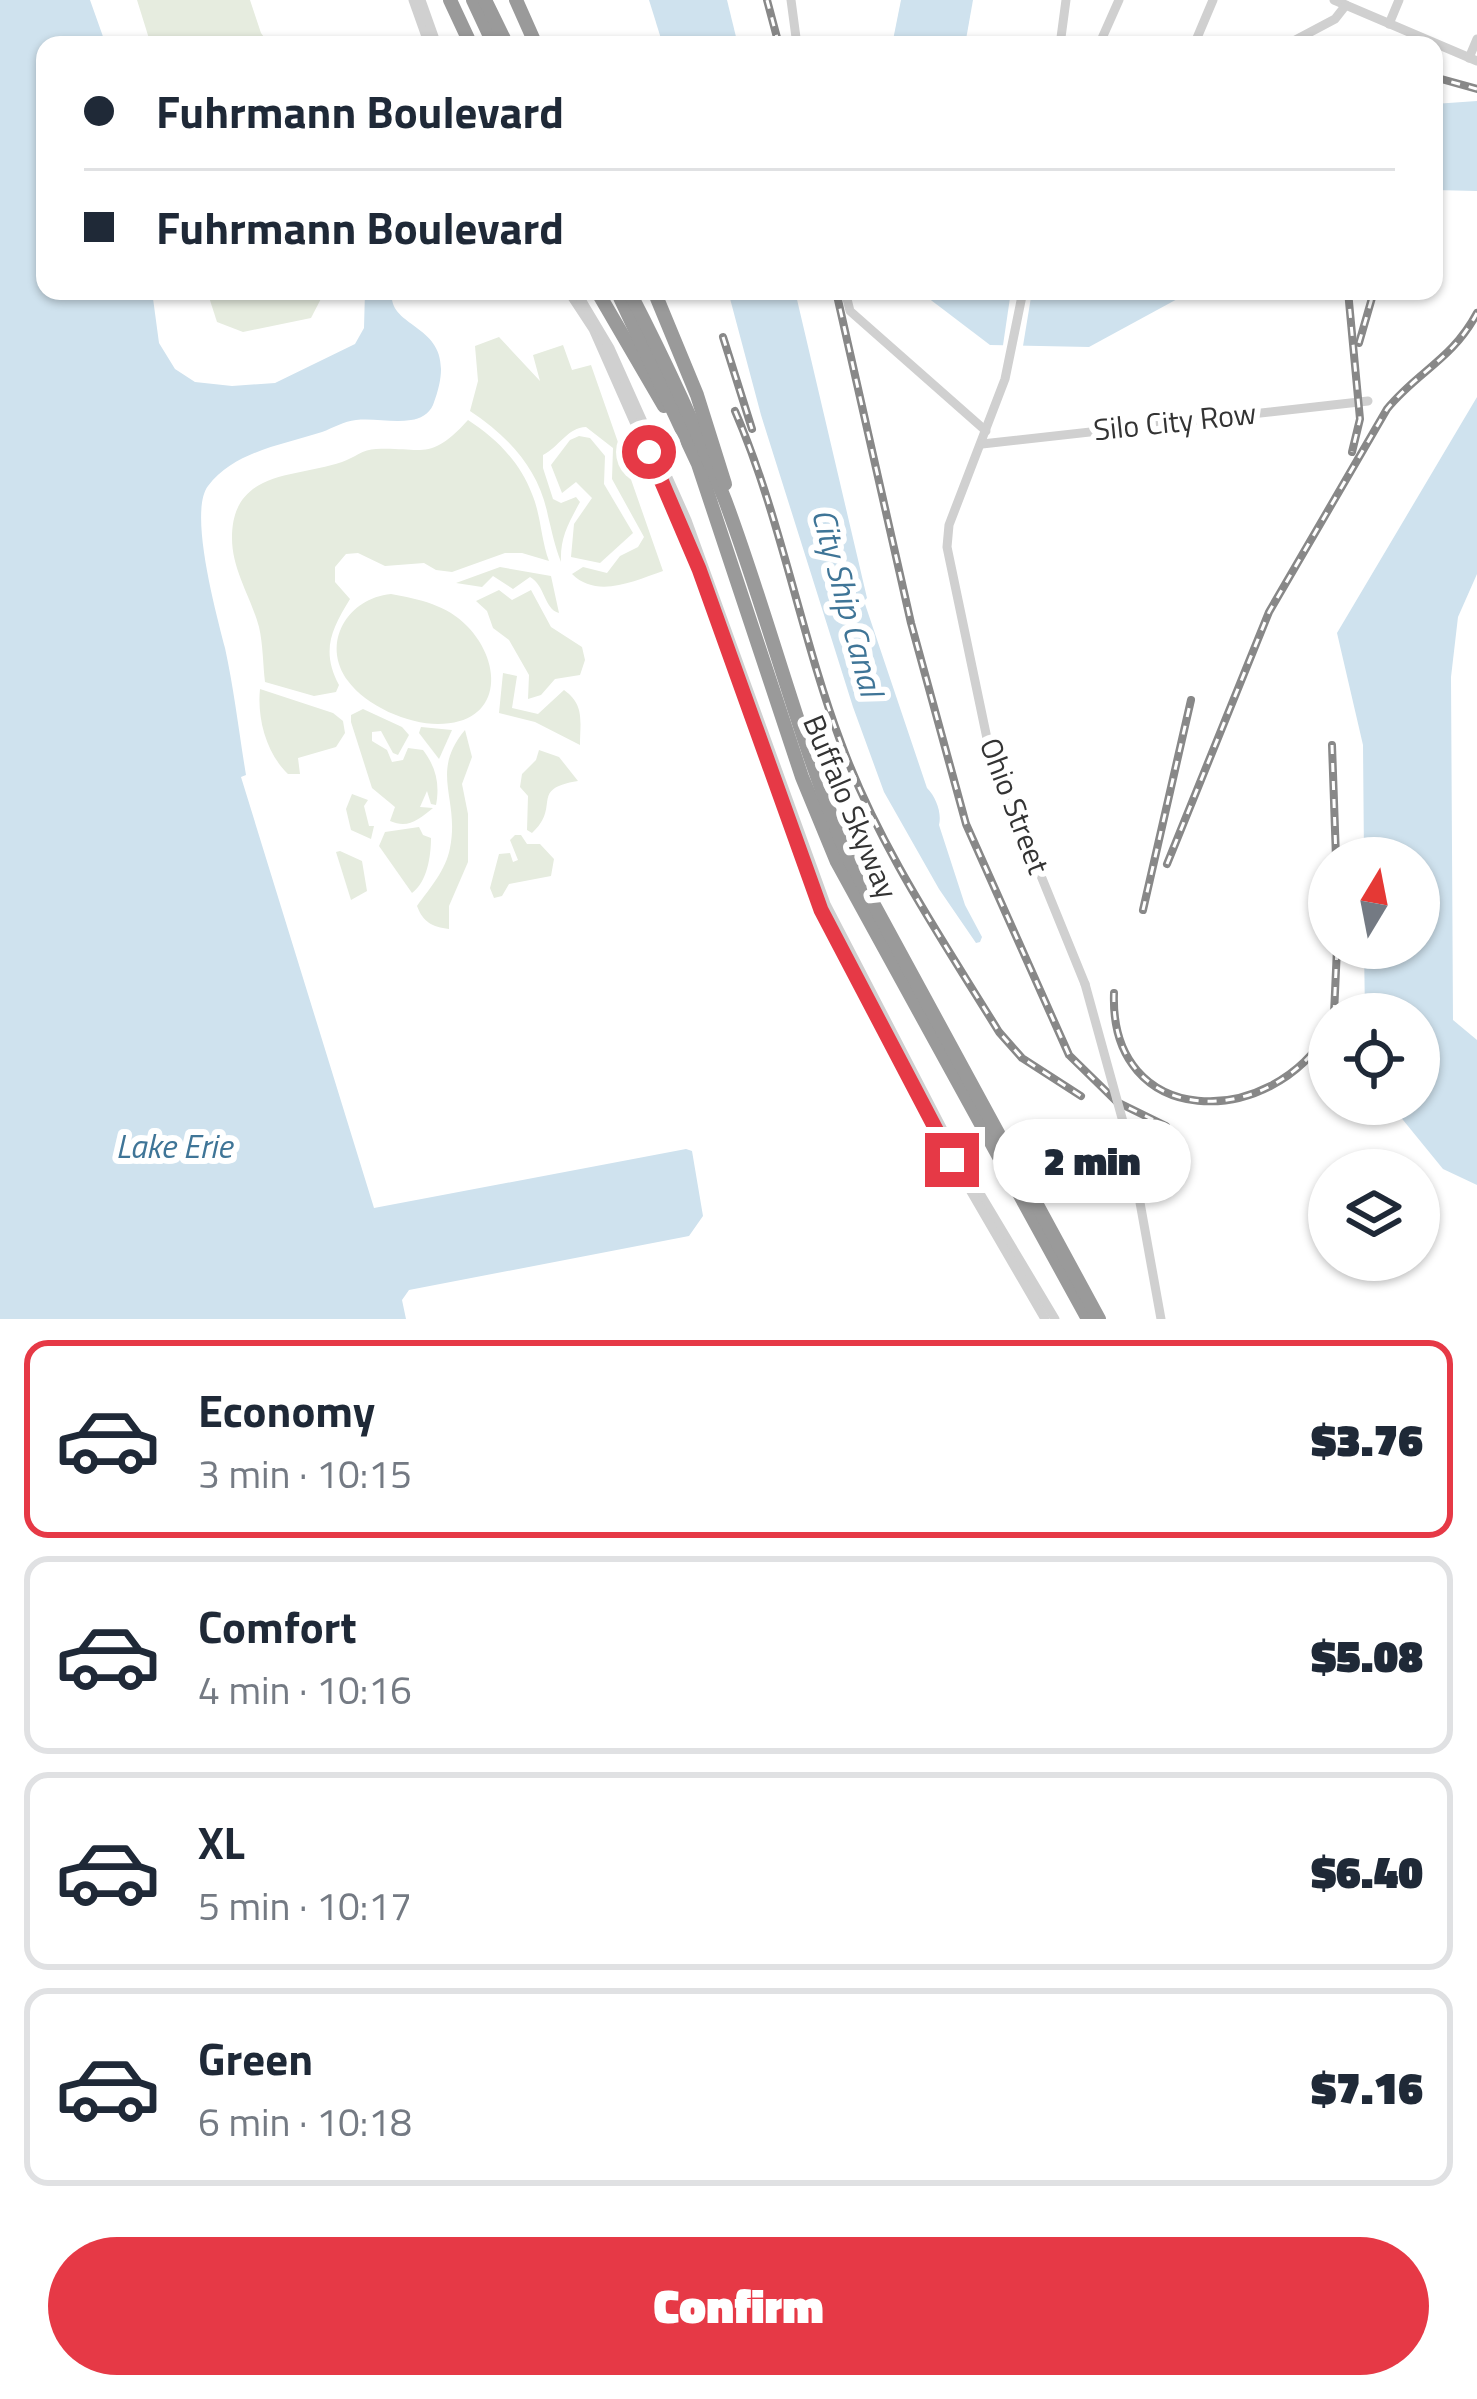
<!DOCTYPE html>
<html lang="en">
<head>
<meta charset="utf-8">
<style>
  :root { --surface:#fff; --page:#f2f2f3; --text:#1f2937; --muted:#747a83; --line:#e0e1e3; --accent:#e63946 }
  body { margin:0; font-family:"Titillium Web",sans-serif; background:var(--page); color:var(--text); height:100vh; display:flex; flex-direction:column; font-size:45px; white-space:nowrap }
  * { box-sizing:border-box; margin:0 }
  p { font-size:39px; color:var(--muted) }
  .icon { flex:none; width:66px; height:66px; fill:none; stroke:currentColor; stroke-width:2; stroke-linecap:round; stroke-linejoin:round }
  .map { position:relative; height:1319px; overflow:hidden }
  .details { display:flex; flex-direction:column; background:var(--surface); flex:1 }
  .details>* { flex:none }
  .banner { position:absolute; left:36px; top:36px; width:1407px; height:264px; border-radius:24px; box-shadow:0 3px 9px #0004; display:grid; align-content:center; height:264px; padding:0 48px; background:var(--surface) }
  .needle { width:78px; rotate:10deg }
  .tools { position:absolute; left:1308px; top:837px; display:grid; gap:24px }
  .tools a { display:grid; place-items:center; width:132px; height:132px; border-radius:50%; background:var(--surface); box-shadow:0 3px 9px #0004; font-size:60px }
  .end { position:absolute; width:54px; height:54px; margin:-27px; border:15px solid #e63946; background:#fff; box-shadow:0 0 0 6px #fff }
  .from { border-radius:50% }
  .bubble { position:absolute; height:84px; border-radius:42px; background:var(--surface); box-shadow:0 3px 9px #0004; font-size:39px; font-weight:800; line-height:84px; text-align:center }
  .banner b { display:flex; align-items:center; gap:42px; height:114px; font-size:45px }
  .banner b+b { border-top:3px solid var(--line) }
  .banner i { width:30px; height:30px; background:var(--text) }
  ul { padding:21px 0 0; list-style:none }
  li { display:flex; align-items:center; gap:36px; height:198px; margin:0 24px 18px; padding:0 24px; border:6px solid var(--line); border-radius:24px }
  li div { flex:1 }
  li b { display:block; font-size:45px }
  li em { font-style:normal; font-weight:800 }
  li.on { border-color:var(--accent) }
  li>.icon { width:108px; height:108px; stroke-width:1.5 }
  .action { display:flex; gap:24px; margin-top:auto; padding:24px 48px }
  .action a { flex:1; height:138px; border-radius:72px; background:var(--accent); color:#fff; font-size:48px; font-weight:800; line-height:138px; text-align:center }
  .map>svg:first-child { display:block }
  .green { fill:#e6ecdf }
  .water { fill:#cfe2ee }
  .pier { fill:#fff }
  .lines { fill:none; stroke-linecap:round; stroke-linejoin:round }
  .minor { stroke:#d0d0d0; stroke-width:9 }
  .highway { stroke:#9a9a9a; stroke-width:14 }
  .rail-casing { stroke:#888; stroke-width:8 }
  .rail { stroke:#fff; stroke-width:3; stroke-dasharray:9; stroke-linecap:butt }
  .minor-bridge { stroke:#d0d0d0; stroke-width:9 }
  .route { stroke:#e63946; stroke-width:15 }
  .labels { text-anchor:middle; stroke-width:12; stroke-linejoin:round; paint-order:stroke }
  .street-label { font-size:30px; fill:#333; stroke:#fff }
  .water-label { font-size:33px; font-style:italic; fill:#3f7597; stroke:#fff }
</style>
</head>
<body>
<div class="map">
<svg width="1477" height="1319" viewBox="0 0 1477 1319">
  <rect width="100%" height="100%" fill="#fff"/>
  <g class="green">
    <polygon points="137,0 250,0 261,33 270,45 151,45"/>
    <polygon points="207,291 325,291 311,318 243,332 217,322"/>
    <path d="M499 337 540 381 533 355 563 345 572 370 591 365 663 571C634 581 597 599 572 574L583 567 607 573 620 556 638 547 644 537 612 479 613 448 586 427C568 427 558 448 543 455V468L553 499 561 503 576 497 580 502C568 524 560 538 561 562 555 547 552 532 548 516 539 469 509 437 470 411L478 381 475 346Z"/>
    <path d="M468 420C496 438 520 462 532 494 541 515 541 540 549 561L522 553H505L452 572 436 570 424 563 385 566 358 553 346 554 335 567V582L350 599C331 630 321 651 339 685L336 692 314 696 265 682C263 665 263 644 259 627 251 597 232 570 232 538 232 469 296 478 342 462 354 458 363 449 376 449 423 447 430 462 468 420Z"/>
    <polygon points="579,436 590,438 605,456 604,484 633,533 600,563 571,557 574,524 592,498 576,482 562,493 551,465 570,440"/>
    <path d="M500 567 551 576 559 613C544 609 545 585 530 577L513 589 493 576 482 587 456 583Z"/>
    <polygon points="499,590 512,600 531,590 551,627 582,647 585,660 580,675 555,679 541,695 528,699 529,675 509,640 493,628 487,611 476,601"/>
    <path d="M391 594C419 599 447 605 467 626 504 664 502 724 438 724 408 724 366 706 348 681 320 643 348 598 391 594Z"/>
    <path d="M503 673 517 676 512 708 538 714 564 690C585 705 580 721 580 745L535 722 499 713Z"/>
    <path d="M260 689 333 713 343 721 345 733 336 747 298 758 300 774H288C266 753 257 718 260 689Z"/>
    <path d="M363 709 402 727 409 735 398 755 393 753 381 731 372 732V741L387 750 392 762 403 760 408 748 423 750C436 767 440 784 436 805L431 804 427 791 420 807 433 808C418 820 408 829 390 821L395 807 372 788 351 722V715Z"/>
    <polygon points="421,727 452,730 439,759 419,733"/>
    <path d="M465 730 472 757 462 784 468 814V862L449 906V929C432 927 423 922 417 906 430 888 446 870 450 848 460 798 429 773 465 730Z"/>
    <path d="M539 750 559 757 578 781C528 789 562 806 532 833L527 830 528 796 520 787 522 774 536 760Z"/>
    <polygon points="352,794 368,800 364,806 369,826 374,826 371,839 351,830 346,809"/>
    <path d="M419 827 423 835 431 838C431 857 427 882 412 893L379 846 385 832Z"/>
    <polygon points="515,835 521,835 527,844 540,844 554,859 551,876 509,884 502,896 494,898 490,888 499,854 510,853 513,862 518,860 510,840"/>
    <polygon points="340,851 362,861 367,891 351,900 336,852"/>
  </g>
  <g class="water">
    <path d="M0 0H90L106 45H45V291H152L159 343 175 369 195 382 232 386 275 383 355 344 364 328 365 291H392C386 334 466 320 433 405 429 414 420 419 411 420 393 423 374 418 356 420 344 421 333 428 322 432 282 445 235 451 208 486 188 512 217 616 225 648 234 689 239 733 246 775L241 777 374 1208 686 1149 692 1151 703 1216 689 1236 409 1290 402 1300 406 1319H0Z"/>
    <polygon points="649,0 727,0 738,45 663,45"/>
    <polygon points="901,0 973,0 965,45 892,45"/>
    <polygon points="1477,101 1477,191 1434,190 1434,104"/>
    <path d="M728 291H795L867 598 864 601 927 788C936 797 942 813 939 825L965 905 982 937 980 942 976 943 939 889 884 792 853 707 761 415Z"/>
    <polygon points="919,291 1192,291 1089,347 990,345"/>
    <polygon points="1477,397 1477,574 1458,617 1451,677 1453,1020 1477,1040 1477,1185 1443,1169 1390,1104 1419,1104 1419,1014 1365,1014 1364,948 1419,948 1419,858 1364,858 1363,745 1337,633"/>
  </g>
  <polygon class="pier" points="1011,291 1032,291 1022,352 1002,352"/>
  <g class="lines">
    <g class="minor">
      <polyline points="413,0 429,45"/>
      <polyline points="421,0 437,45"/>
      <polyline points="791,0 797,45"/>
      <polyline points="1334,0 1477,61"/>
      <polyline points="1389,24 1399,0"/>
      <polyline points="1060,45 1066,0"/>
      <polyline points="1099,45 1119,0"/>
      <polyline points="1194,45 1213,0"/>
      <polyline points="1286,45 1335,19 1346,5"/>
      <polyline points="1469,58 1477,39"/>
      <polyline points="568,291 593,329 699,569 798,851 821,910 847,960"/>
      <polyline points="576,291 610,348 687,520 826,904 951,1145 1055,1319"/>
      <polyline points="845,291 850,311 986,431"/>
      <polyline points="1023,291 1005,379 949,525 947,547 989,748 1085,984"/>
      <polyline points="982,444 1368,401"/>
      <polyline points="941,1140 1045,1319"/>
      <polyline points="1130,1147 1161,1319"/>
    </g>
    <g class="highway">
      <polyline points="450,0 471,45"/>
      <polyline points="473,0 494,45"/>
      <polyline points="485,0 507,45"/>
      <polyline points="516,0 536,45"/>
      <polyline points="597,291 664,406"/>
      <polyline points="617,291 698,464 802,777 837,862 1088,1319"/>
      <path d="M629 291C664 359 697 429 725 500 769 618 799 741 848 857L1099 1319"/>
      <polyline points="654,291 697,395 725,484"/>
    </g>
    <defs>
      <g id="rail">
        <polyline points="767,0 779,45"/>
        <polyline points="1434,77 1477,89"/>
        <polyline points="836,291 911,623 966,824 1069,1055 1117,1102 1166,1126"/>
        <polyline points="1348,291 1360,419 1352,452"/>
        <polyline points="723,337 752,429"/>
        <polyline points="1359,343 1374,291"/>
        <path d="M735 411C780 515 801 636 841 743 879 847 942 939 999 1032L1022 1058 1081 1096"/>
        <polyline points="1332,745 1336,858"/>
        <path d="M1167 864 1269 612 1387 409C1418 371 1452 360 1477 313"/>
        <polyline points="1143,910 1191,700"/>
        <path d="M1114 993C1109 1130 1271 1131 1329 1030"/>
        <polyline points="1334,1014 1337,948"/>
      </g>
    </defs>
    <use href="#rail" class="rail-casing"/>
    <use href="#rail" class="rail"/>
    <polyline class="minor-bridge" points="1085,984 1130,1147"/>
  </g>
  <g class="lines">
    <polyline class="route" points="649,452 699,569 821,910 952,1160"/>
  </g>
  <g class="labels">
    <g class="street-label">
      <text transform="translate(1175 422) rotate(-6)" y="10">Silo City Row</text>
      <text transform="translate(1014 806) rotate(69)" y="10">Ohio Street</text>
      <text transform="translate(850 807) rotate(67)" y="10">Buffalo Skyway</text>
    </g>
    <g class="water-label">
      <text transform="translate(848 602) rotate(75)" y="12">City Ship Canal</text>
      <text x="174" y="1158">Lake Erie</text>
    </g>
  </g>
</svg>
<div class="tools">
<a><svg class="needle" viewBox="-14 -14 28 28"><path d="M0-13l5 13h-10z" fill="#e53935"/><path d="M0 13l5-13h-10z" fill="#747a83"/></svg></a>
<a><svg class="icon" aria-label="locate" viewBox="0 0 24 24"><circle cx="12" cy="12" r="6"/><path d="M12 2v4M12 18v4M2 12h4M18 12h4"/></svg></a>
<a><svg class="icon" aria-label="layers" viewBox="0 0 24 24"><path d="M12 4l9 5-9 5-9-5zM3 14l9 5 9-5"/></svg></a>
</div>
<i class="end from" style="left:649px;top:452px"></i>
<i class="end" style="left:952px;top:1160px"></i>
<div class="bubble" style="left:993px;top:1119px;width:198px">2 min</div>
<div class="banner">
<b><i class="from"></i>Fuhrmann Boulevard</b>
<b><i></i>Fuhrmann Boulevard</b>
</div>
</div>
<section class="details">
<ul>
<li class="on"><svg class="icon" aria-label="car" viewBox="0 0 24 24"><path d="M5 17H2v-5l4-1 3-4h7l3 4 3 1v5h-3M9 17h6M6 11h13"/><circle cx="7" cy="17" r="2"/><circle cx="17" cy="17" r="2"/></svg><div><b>Economy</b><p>3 min · 10:15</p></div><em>$3.76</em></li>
<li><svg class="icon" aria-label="car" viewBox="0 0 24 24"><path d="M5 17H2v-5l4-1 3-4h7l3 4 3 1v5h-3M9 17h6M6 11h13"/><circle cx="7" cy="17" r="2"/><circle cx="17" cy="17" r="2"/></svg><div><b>Comfort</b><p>4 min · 10:16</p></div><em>$5.08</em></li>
<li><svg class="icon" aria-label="car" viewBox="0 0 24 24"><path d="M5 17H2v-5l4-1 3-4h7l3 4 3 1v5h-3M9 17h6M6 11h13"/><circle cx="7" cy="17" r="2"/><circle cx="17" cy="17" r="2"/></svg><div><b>XL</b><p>5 min · 10:17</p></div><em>$6.40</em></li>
<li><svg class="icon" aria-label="car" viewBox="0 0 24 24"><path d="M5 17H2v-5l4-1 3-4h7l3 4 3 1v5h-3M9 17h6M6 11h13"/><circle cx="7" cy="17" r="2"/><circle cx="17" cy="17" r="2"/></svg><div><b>Green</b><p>6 min · 10:18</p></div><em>$7.16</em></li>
</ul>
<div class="action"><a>Confirm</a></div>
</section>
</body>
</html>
